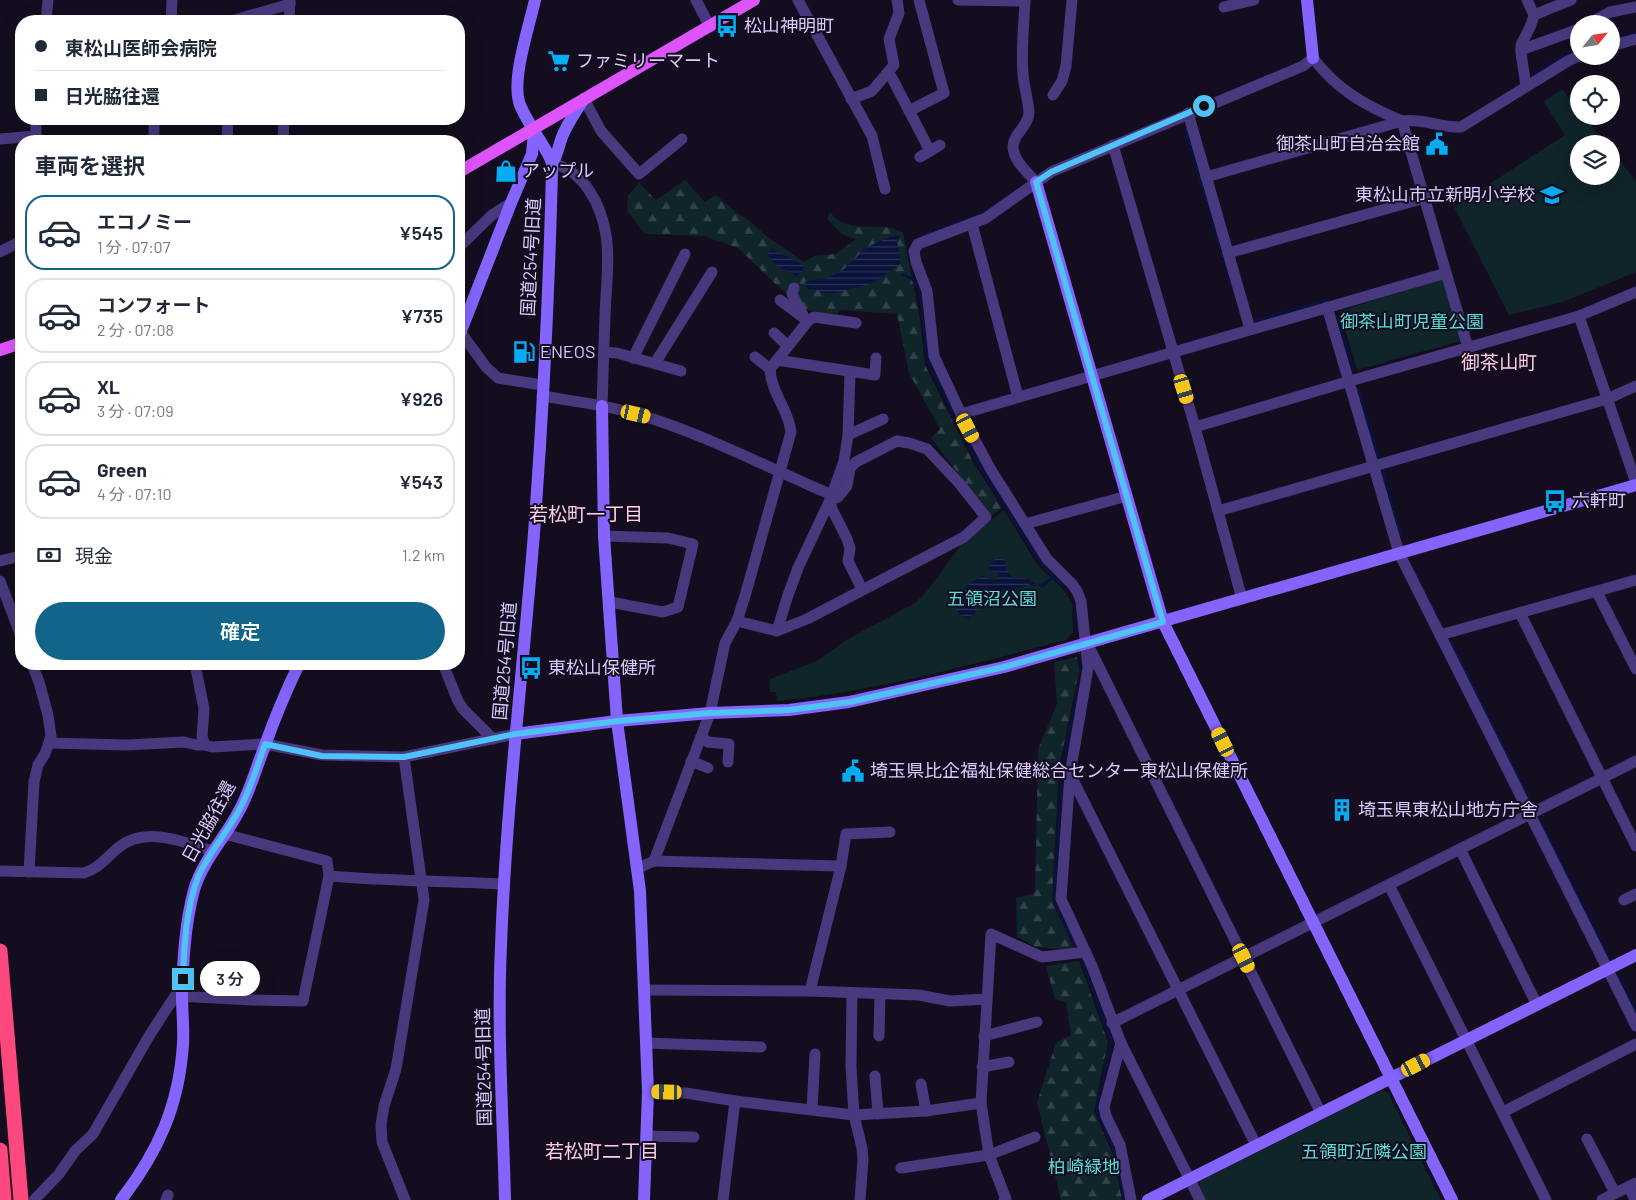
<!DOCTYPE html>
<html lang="ja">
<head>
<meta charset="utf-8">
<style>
  :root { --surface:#fff; --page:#f2f2f3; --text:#1f2937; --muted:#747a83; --line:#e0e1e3; --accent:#13648b }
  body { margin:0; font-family:Barlow,"Noto Sans JP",sans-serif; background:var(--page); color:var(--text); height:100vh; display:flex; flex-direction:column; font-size:19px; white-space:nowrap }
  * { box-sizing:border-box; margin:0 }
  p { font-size:16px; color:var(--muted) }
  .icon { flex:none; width:28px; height:28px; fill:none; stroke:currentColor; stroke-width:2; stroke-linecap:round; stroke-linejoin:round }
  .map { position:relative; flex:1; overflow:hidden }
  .side { position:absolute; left:15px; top:135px; width:450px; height:535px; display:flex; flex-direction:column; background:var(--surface); border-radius:20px; box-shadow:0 5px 20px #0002 }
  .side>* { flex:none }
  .guide { position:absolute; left:15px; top:15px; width:450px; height:110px; border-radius:20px; box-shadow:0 5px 20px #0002; display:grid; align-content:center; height:110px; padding:0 20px; background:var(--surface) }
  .needle { width:32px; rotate:60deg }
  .controls { position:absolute; left:1570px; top:15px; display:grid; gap:10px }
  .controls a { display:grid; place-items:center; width:50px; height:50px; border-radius:50%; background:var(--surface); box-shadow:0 5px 20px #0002; font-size:25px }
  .end { position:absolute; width:22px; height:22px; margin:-11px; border:6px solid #4fc3f7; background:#111; box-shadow:0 0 0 2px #111 }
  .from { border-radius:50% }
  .bubble { position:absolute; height:35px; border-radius:18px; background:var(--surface); box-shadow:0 5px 20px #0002; font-size:16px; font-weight:600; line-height:35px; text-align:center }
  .car { position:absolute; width:15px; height:30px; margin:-15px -8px; border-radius:6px; box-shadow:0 0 4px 1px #0007; background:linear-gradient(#f5c518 24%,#345 0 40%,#f5c518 0 76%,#345 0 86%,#f5c518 0) }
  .guide b { display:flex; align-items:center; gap:18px; height:48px; font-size:19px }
  .guide b+b { border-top:1px solid var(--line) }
  .guide i { width:12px; height:12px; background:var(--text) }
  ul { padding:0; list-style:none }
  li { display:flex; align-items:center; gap:15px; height:75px; margin:0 10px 8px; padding:0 10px; border:2px solid var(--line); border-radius:20px }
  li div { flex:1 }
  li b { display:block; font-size:19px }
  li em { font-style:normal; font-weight:600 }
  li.current { border-color:var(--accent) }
  li>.icon { width:45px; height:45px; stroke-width:1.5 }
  h2 { padding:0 20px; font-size:22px; line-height:60px }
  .pay { display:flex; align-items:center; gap:12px; height:55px; padding:0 20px; font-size:19px }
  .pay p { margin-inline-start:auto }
  .primary-button { display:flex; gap:10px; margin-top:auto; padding:10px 20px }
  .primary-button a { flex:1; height:58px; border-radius:30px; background:var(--accent); color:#fff; font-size:20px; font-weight:600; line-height:58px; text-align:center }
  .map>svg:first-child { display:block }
  .forest { fill:url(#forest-firs) }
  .park { fill:#102529 }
  .water { fill:url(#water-rules) }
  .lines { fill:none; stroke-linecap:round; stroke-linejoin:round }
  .stream { stroke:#09123b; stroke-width:3 }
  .street { stroke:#48387d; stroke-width:11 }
  .secondary { stroke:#8464fd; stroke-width:12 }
  .primary { stroke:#dd54fc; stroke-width:12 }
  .highway { stroke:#fc487d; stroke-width:15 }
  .route { stroke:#4fc3f7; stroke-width:6 }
  .labels { text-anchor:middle; stroke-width:4; stroke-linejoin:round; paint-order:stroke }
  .poi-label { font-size:18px; fill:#dacbfe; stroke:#130d1f; text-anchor:start }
  .street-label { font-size:18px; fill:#dacbfe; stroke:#130d1f }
  .park-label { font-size:18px; fill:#59dcd4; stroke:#130d1f }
  .neighbourhood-label { font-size:19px; fill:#fecde3; stroke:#130d1f }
</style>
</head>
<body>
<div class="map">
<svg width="1636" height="1200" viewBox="0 0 1636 1200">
  <defs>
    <pattern id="forest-firs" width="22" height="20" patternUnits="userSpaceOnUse" patternTransform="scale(1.25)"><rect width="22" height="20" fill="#102529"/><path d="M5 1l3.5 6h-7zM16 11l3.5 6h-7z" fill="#324349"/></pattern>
    <pattern id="water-rules" width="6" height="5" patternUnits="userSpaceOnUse" patternTransform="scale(1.25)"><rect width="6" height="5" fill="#09123b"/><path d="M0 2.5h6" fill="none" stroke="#2c3358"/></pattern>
  </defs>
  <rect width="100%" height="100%" fill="#130d1f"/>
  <g class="forest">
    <path d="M685 180 705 202 716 195 737 213 750 221 765 235 804 262 814 256 836 254 856 239 842 234 827 219 830 212C848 237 882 219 903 233L919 313 925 365 972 460 1002 508 991 516 931 438 940 429 909 373 897 314 840 310 837 315 806 310 784 292 738 248 705 236 645 234 627 211 628 196 639 183 656 200Z"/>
    <polygon points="1077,657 1079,671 1059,768 1052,901 1075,951 1036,947 1017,937 1016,898 1035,893 1038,749 1057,704 1054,662"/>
    <polygon points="1079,961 1108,1042 1094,1111 1113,1155 1122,1200 1061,1200 1037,1102 1056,1043 1071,1035 1066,1002 1055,999 1046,966"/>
  </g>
  <g class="park">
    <polygon points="1562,89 1579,110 1579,116 1584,116 1606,144 1579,144 1579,176 1611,176 1611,150 1636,181 1636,272 1563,302 1509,315 1454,207 1565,135 1544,102"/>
    <polygon points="1443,279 1460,341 1357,370 1340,311"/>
    <path d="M1004 510 1038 566 1061 587 1072 602 1073 633 1066 640C970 665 875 692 777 701L776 692H770V679L819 660 846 640 915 603 927 591 963 542Z"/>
    <polygon points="1382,1090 1388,1092 1441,1200 1206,1200 1198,1182"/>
  </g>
  <g class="water">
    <polygon points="901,236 897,240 901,261 899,265 873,283 836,293 826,293 807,288 804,284 806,281 825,279 843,270 867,247 890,237"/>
    <polygon points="773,249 804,266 802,272 796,276 774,264 767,254 768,251"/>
    <path d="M998 557 1004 560 1008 572 1013 578 1030 579 1031 583C1020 591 1006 586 994 593 986 598 974 616 969 618 965 619 961 616 959 613 945 597 972 583 982 575L992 580 998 578 1000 572H993L988 569 991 563Z"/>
  </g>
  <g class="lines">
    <g class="stream">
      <polyline points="1611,39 1636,33"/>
      <polyline points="1532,75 1569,53 1579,49"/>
      <polyline points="1185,129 1233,291"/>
      <polyline points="983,213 1014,192"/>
      <polyline points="922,236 978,215"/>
      <path d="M904 275C913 279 917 281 920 291L928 362 975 457 1041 564 1066 589"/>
      <polyline points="1337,315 1353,370"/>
      <polyline points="1258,320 1328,300"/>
      <polyline points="1358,389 1378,456"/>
      <polyline points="1383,472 1401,535"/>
      <polyline points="1412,567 1443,628"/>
      <polyline points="1031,583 1034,584"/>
      <polyline points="1040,585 1042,586 1052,578 1056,579"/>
      <polyline points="1075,604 1078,631"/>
      <polyline points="1451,642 1532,804"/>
      <polyline points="1081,659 1082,671"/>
      <polyline points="1540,820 1609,957"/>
      <polyline points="1077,949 1054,903 1062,770 1080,682"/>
      <polyline points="1083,962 1111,1041 1097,1111 1112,1143 1124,1200"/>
      <polyline points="1618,975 1636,1011"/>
    </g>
    <g class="street">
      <polyline points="696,0 710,27"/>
      <polyline points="798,0 872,136 885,189"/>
      <polyline points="958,0 1025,1"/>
      <path d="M1025 0C1024 24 1021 49 1023 74 1024 87 1028 99 1029 112 1029 127 1013 133 1013 147 1013 160 1028 173 1036 182"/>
      <polyline points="1224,7 1254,0"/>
      <polyline points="1534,15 1571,0"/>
      <polyline points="46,21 48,0"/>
      <polyline points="171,21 172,0"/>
      <polyline points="231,21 290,4"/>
      <polyline points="289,21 290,0"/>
      <polyline points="1588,24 1610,12 1636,7"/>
      <polyline points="1611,46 1636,39"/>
      <polyline points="1521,50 1579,29"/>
      <polyline points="887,73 892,78 930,151"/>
      <polyline points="1526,86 1521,53 1521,45 1531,25 1534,15 1527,0"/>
      <polyline points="1053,95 1062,81 1066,66 1072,0"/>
      <polyline points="584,99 601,131 639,174 682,139"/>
      <polyline points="851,99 872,91 894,65 889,39 899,13 897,0"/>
      <polyline points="909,111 944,93 919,0"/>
      <polyline points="1188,113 1250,329"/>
      <polyline points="36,119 36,141"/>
      <polyline points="154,119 154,141"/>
      <polyline points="1402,121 1468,348"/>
      <polyline points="0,139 36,136"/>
      <polyline points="227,141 228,119"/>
      <polyline points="283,141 284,119"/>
      <polyline points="1113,145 1195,427 1242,599"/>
      <polyline points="920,157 940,145"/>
      <path d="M552 163C584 171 601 204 606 235 610 258 606 290 605 315 604 345 603 376 602 406"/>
      <path d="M1206 177 1402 121C1422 118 1441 128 1461 127L1568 61 1579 56"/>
      <polyline points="972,224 1018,397"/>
      <polyline points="459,247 492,215 511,203"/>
      <polyline points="0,252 21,241"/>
      <polyline points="1228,253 1425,198"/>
      <polyline points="794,288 792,294 803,315"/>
      <polyline points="780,300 808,321"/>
      <polyline points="1327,307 1399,553 1636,1026"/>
      <polyline points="1579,316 1636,483"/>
      <polyline points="459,330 486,367 498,378 542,385"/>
      <polyline points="774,333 788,346"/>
      <polyline points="604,352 617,353 681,371"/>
      <polyline points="755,357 770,369"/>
      <polyline points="633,358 685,254"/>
      <polyline points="777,360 875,375 876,358"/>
      <polyline points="655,363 712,272"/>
      <path d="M542 396C579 402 618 407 653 419 714 439 773 470 832 495"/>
      <polyline points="961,414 1446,273"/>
      <polyline points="1195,427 1350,381 1579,316 1636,292"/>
      <polyline points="848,435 883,419"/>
      <polyline points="1218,511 1607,399 1636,386"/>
      <polyline points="1025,524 1127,496"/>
      <polyline points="604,536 668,538 693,544 678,607 663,612 610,602"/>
      <polyline points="0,561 21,556"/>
      <polyline points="0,581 21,636"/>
      <polyline points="1597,592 1636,669"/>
      <polyline points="1520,613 1636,846"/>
      <polyline points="737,621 777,631 807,619 964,537 986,517 959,483 927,449 909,443 897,441 856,462 850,468 847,486 838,497 830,500 832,509 847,539 850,548 848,561 862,589"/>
      <polyline points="777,631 787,598 798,568 830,500 844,461 848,435 850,372"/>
      <polyline points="1440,635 1636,580"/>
      <polyline points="1090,649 1321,1113"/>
      <polyline points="195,664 204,709 202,737 205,745 212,747 265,744 322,755 404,757 515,734"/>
      <polyline points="443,664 458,701 463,709 493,739"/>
      <polyline points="701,737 708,742 729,744 728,762"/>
      <polyline points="49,743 127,745 184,742 197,745 205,745"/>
      <polyline points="404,757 424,900 396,1069 384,1106 381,1125 382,1142 405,1200"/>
      <polyline points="691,761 708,768"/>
      <polyline points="1071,776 1256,1145"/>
      <polyline points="1460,849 1537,1005"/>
      <polyline points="654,861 841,866"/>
      <path d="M638 868 654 861 710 713 725 643 737 621 745 596 791 432C789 410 771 393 770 369L808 321 814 317 856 323"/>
      <path d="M0 871 84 873C98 869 107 857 118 848 145 825 183 842 213 851"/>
      <polyline points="29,872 34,782 38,765 45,754 51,736 48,715 39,682 32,664"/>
      <path d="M329 876C387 881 445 881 503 884"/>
      <polyline points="1389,885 1546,1200"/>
      <polyline points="1624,900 1636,894"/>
      <polyline points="644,990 810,991 919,995 950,1001 987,999"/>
      <polyline points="810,991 841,866 846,834 890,832"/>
      <polyline points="852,993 851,1066 854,1115 862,1148 863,1160 860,1200"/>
      <polyline points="1112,1023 1636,761"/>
      <polyline points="879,1036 880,994"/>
      <polyline points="984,1036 1037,1022"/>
      <polyline points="646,1043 761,1047"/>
      <polyline points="1121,1043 1104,1107 1106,1116 1120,1145 1131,1200"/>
      <polyline points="982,1067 1009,1062"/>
      <polyline points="875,1076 878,1114"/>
      <polyline points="921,1084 926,1111"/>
      <polyline points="648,1092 686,1093 735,1101 854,1115 926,1111 981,1103"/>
      <polyline points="812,1109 815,1054"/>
      <polyline points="1503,1112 1636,1044"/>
      <polyline points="646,1136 694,1137"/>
      <polyline points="1587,1139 1615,1193"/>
      <polyline points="901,1168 989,1155 1035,1137"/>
      <polyline points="1629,1187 1635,1200"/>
      <polyline points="34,1200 59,1174 75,1151 93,1134 149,1036 175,996 253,1000 303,1001 329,876 327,861 224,834"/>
      <polyline points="166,1200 168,1195"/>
      <polyline points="723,1200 735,1101"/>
      <polyline points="1004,1200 1006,1199 989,1155 981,1103 991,934 1042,957 1086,952"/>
      <path d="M1200 1200 1121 1043 1092 966 1061 899 1070 774 1088 668 1081 601 1077 591 1072 584 1047 559 991 470 961 414 934 356 927 291 916 262 914 251 918 244 986 218 1051 172 1303 66 1313 58C1337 90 1366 106 1402 121"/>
      <polyline points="1602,1200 1636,1183"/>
    </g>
    <g class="secondary">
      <polyline points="1307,0 1313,58"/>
      <path d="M552 163C558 155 558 147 562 137 567 124 576 111 584 99"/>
      <polyline points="1036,182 1163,622 1452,1200"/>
      <polyline points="459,336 511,203 532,154 534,131"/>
      <polyline points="602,406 604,536 617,721 640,891 648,1092 644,1200"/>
      <polyline points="515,734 617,721 710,713 789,710 849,702 1004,667 1636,485"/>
      <path d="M121 1200C158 1152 179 1106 183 1044 184 1028 182 1011 182 995 183 960 185 924 194 890 203 860 225 838 239 811 250 791 256 769 264 748 274 720 286 691 299 664"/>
      <path d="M505 1200C503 1116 497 1031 501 946 506 808 523 671 534 533 543 413 549 292 552 171V163L549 156C542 142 523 116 519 102 512 77 529 27 535 0"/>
      <polyline points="1148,1200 1636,955"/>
    </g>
    <g class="primary">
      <polyline points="459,172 754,0"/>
      <polyline points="0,350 21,343"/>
    </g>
    <g class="highway">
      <polyline points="0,951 21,1200"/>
      <polyline points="0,1150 4,1200"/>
    </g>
  </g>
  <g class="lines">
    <path class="route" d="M183 979C184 946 186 909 198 877 208 854 226 834 238 812 250 791 257 767 265 744L322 756 404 757 515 734 618 721 710 713 789 710 850 702 1004 667 1163 622 1036 182 1051 172 1204 106"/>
  </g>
  <defs>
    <symbol id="bus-bare" viewBox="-9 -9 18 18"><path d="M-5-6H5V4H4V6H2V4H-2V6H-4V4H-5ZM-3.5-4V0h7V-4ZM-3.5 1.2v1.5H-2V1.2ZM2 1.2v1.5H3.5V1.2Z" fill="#04adf2" stroke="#130d1f" stroke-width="2.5" paint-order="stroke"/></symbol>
    <symbol id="supermarket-bare" viewBox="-9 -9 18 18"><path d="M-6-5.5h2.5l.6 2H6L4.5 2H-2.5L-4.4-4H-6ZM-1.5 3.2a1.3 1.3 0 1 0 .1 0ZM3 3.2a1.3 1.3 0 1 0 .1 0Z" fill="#04adf2" stroke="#130d1f" stroke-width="2.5" paint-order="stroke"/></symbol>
    <symbol id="civic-bare" viewBox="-9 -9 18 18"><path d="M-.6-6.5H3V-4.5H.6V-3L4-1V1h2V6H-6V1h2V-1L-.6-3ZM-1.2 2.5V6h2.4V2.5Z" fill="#04adf2" stroke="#130d1f" stroke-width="2.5" paint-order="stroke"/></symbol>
    <symbol id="shop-bare" viewBox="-9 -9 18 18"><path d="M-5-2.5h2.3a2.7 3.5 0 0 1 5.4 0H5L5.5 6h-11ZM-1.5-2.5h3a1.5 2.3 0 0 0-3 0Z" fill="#04adf2" stroke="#130d1f" stroke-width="2.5" paint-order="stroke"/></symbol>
    <symbol id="school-bare" viewBox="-9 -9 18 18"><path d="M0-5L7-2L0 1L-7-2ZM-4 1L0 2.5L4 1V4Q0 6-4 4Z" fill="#04adf2" stroke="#130d1f" stroke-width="2.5" paint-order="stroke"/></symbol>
    <symbol id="fuel-bare" viewBox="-9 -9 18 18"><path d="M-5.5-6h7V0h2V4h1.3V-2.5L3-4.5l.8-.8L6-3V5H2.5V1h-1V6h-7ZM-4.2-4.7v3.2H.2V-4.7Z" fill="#04adf2" stroke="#130d1f" stroke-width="2.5" paint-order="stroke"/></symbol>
    <symbol id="building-bare" viewBox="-9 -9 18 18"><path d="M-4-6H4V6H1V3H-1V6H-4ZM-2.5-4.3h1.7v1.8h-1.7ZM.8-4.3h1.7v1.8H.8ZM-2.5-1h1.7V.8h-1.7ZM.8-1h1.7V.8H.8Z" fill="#04adf2" stroke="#130d1f" stroke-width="2.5" paint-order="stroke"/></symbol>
  </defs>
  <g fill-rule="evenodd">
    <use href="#bus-bare" x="711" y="10" width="32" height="32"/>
    <use href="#supermarket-bare" x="543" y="45" width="32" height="32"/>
    <use href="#civic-bare" x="1421" y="128" width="32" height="32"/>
    <use href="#shop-bare" x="490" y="155" width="32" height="32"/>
    <use href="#school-bare" x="1536" y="179" width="32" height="32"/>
    <use href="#fuel-bare" x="508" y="336" width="32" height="32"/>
    <use href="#bus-bare" x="1539" y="485" width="32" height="32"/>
    <use href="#bus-bare" x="515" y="652" width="32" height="32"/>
    <use href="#civic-bare" x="837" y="755" width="32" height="32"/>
    <use href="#building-bare" x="1326" y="794" width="32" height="32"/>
  </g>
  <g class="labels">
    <g class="poi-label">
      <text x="744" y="32">松山神明町</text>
      <text x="576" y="67">ファミリーマート</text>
      <text x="1420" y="150" text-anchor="end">御茶山町自治会館</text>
      <text x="522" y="177">アップル</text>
      <text x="1535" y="201" text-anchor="end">東松山市立新明小学校</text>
      <text x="540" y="358">ENEOS</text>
      <text x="1572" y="507">六軒町</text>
      <text x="548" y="674">東松山保健所</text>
      <text x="870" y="777">埼玉県比企福祉保健総合センター東松山保健所</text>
      <text x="1358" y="816">埼玉県東松山地方庁舎</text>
    </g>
    <g class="street-label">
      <text transform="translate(531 257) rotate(-87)" y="6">国道254号旧道</text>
      <text transform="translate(505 661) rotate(-85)" y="6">国道254号旧道</text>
      <text transform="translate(209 822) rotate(-61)" y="6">日光脇往還</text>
      <text transform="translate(484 1067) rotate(-91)" y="6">国道254号旧道</text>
    </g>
    <g class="park-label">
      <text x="1412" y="328">御茶山町児童公園</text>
      <text x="992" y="605">五領沼公園</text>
      <text x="1364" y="1158">五領町近隣公園</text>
      <text x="1084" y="1173">柏崎緑地</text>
    </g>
    <g class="neighbourhood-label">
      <text x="1499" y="369">御茶山町</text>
      <text x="586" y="521">若松町一丁目</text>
      <text x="602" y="1158">若松町二丁目</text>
    </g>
  </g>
</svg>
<div class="controls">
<a><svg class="needle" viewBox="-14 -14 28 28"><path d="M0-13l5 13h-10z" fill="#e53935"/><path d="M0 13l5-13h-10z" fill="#747a83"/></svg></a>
<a><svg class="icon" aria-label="locate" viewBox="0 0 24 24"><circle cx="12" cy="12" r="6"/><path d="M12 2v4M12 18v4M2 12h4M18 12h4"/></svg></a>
<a><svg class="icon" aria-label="layers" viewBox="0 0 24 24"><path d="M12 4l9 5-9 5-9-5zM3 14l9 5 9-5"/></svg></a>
</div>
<i class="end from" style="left:1204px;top:106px"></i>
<i class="end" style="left:183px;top:979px"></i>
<div class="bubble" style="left:200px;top:961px;width:60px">3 分</div>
<i class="car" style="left:1184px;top:389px;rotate:163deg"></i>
<i class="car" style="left:636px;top:414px;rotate:103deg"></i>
<i class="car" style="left:968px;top:428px;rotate:152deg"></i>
<i class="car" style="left:1223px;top:742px;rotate:334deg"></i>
<i class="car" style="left:1244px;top:958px;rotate:154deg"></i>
<i class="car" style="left:1416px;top:1065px;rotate:63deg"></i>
<i class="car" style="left:667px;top:1092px;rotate:271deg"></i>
<div class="guide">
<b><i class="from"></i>東松山医師会病院</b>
<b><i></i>日光脇往還</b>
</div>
<section class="side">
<h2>車両を選択</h2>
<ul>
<li class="current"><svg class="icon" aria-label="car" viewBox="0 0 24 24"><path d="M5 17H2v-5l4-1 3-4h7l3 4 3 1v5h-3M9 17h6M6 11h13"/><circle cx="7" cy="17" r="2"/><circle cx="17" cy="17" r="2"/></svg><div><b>エコノミー</b><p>1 分 · 07:07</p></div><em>¥545</em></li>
<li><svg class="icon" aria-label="car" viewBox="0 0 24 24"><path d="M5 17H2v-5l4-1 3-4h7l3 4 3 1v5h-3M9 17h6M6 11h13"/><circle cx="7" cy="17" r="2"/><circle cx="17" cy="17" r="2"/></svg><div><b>コンフォート</b><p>2 分 · 07:08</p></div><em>¥735</em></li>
<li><svg class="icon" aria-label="car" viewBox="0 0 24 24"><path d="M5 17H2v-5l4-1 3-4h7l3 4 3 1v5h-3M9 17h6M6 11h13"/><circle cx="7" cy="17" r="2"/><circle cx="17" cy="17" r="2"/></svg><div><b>XL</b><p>3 分 · 07:09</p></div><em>¥926</em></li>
<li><svg class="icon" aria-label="car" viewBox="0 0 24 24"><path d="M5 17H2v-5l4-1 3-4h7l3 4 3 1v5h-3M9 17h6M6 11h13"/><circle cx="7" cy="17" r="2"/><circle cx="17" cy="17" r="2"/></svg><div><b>Green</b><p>4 分 · 07:10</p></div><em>¥543</em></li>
</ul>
<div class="pay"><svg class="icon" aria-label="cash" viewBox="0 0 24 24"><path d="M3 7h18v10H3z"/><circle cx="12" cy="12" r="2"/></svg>現金<p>1.2 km</p></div>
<div class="primary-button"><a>確定</a></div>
</section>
</div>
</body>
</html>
